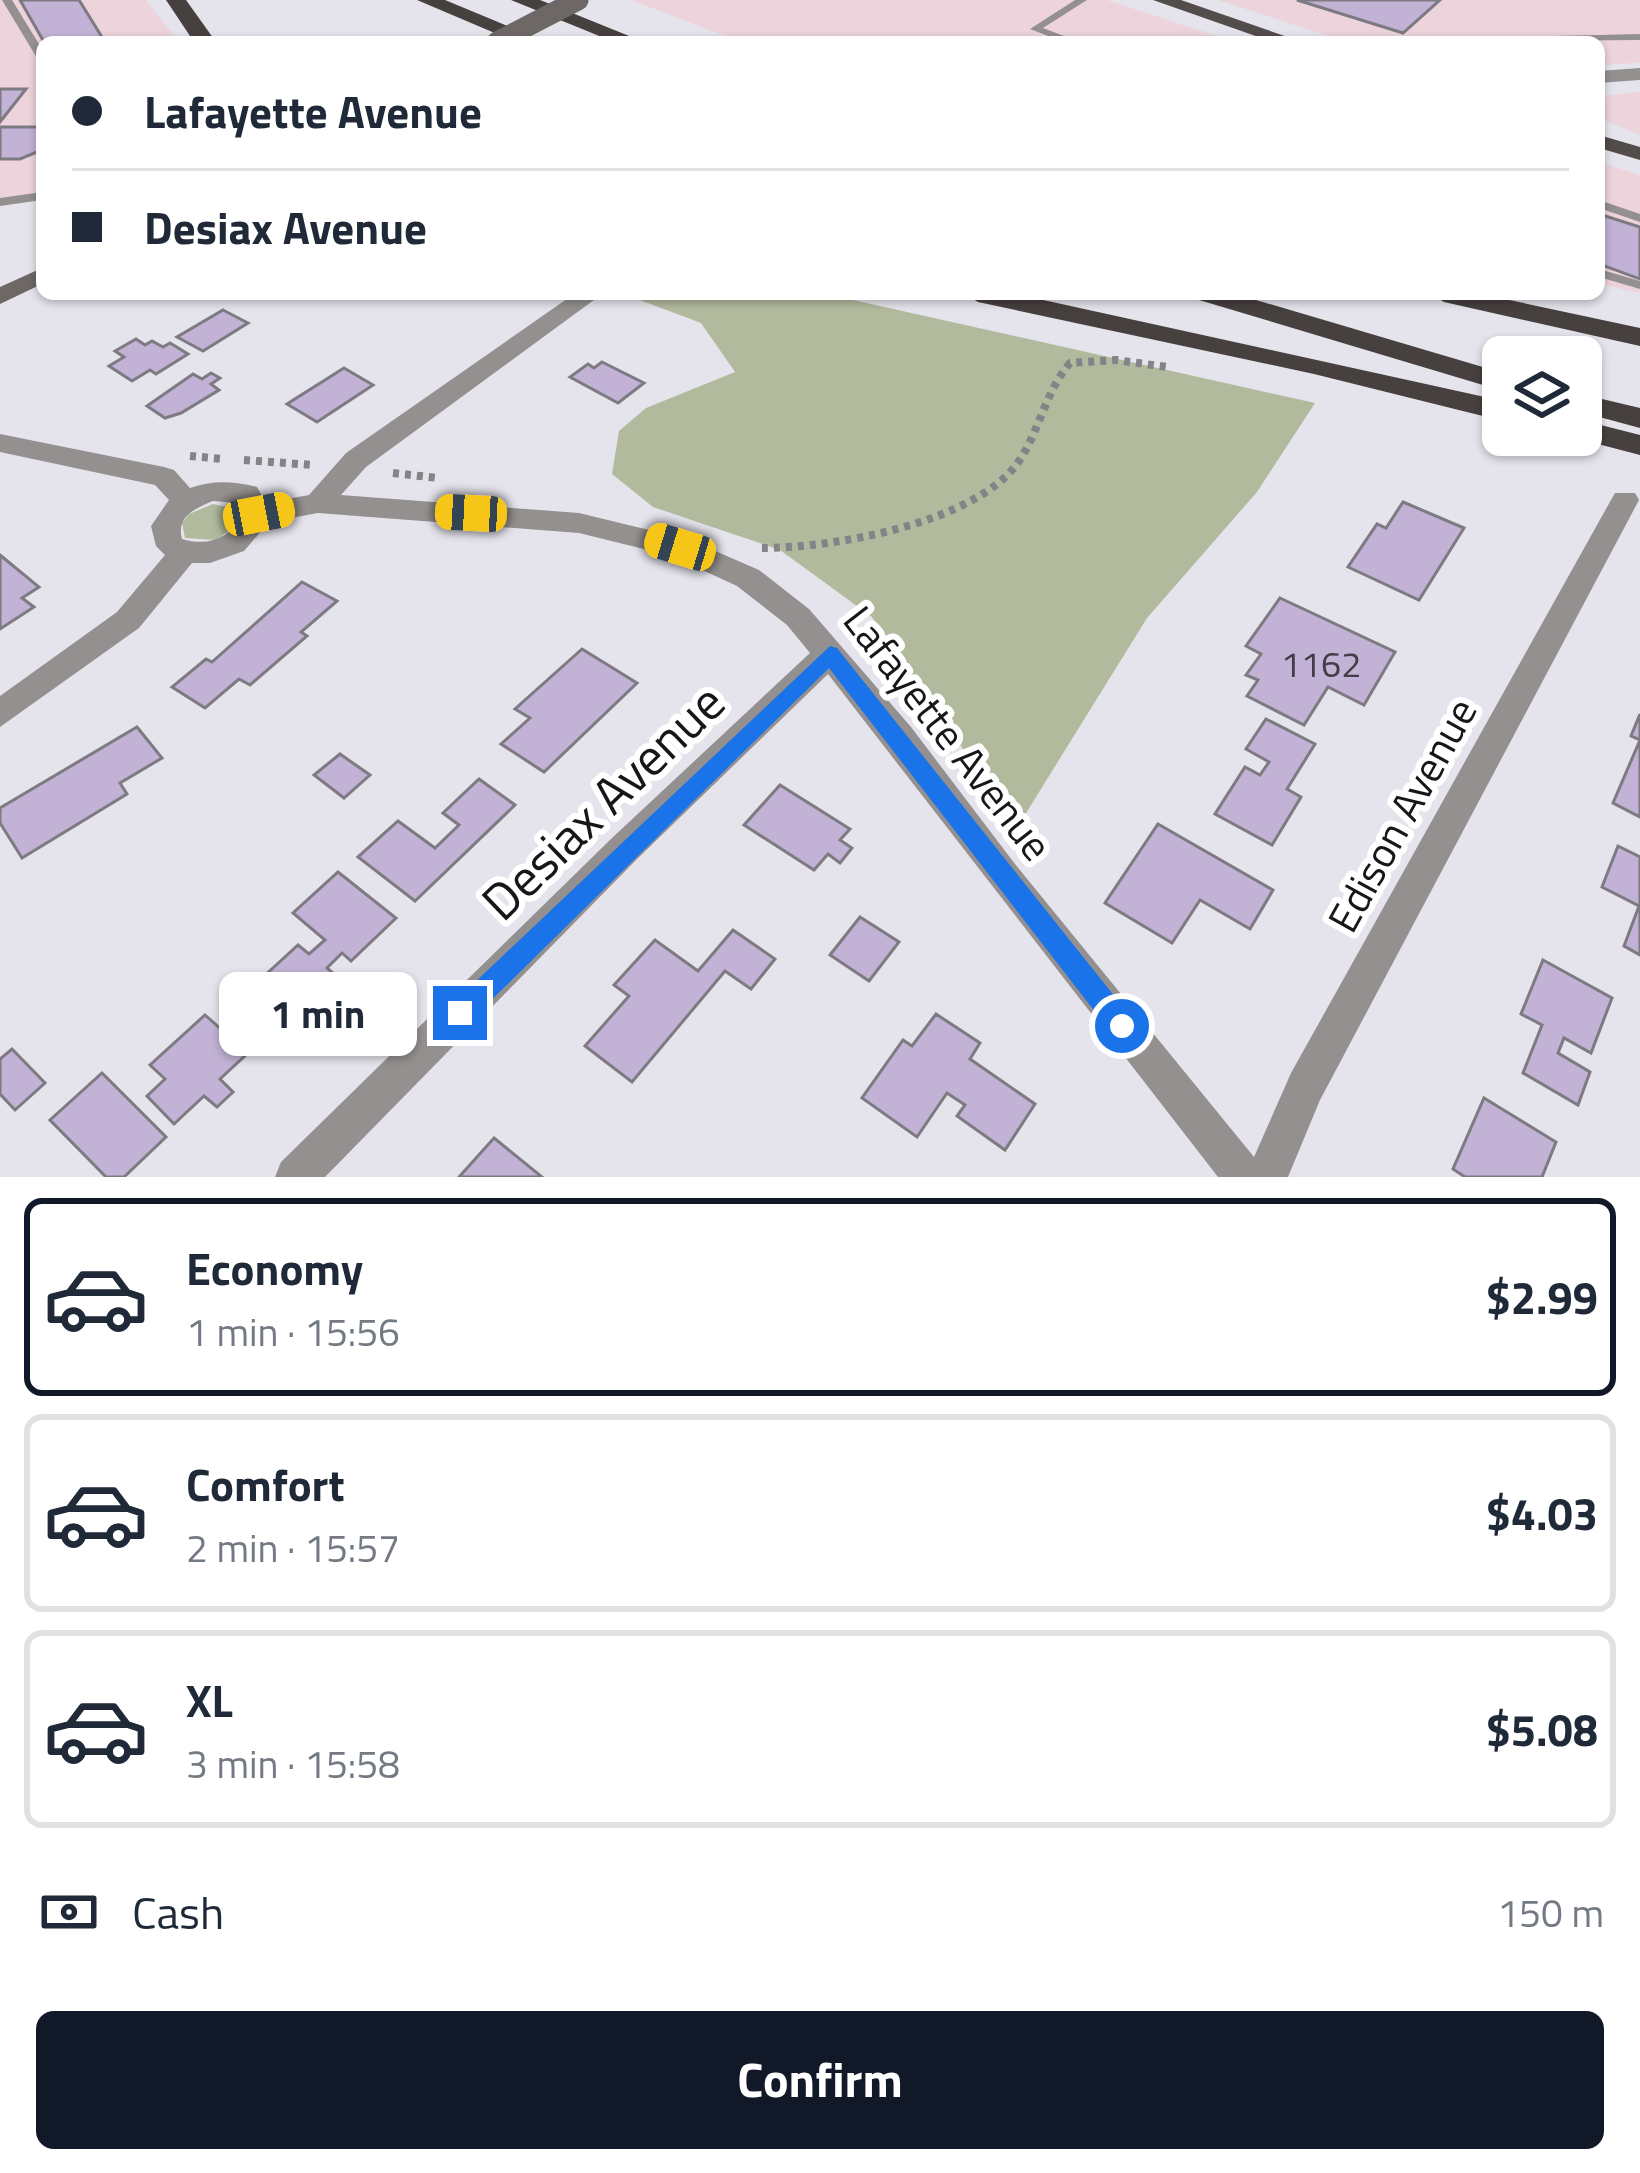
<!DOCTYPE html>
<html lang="en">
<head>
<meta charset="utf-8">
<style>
  :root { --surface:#fff; --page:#f6f6f7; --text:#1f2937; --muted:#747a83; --line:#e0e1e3; --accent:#111827 }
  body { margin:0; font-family:"Titillium Web",sans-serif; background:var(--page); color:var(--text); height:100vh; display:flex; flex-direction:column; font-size:45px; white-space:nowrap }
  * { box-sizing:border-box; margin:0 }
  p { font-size:39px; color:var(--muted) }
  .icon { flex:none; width:66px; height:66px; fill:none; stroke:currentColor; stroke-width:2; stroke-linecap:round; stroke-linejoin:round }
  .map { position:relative; height:1177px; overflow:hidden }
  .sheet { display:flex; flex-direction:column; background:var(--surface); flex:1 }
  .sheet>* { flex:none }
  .hud { position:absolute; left:36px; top:36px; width:1569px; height:264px; border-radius:18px; box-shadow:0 3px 9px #0004; display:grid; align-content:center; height:264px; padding:0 36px; background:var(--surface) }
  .controls { position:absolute; left:1482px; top:336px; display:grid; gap:24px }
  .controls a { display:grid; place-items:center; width:120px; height:120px; border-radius:18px; background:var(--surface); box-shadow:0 3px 9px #0004; font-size:60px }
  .end { position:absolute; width:54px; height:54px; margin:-27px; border:15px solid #1a73e8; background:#fff; box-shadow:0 0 0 6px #fff }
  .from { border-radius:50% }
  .bubble { position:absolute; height:84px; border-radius:18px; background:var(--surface); box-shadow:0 3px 9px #0004; font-size:39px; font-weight:700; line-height:84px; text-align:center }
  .car { position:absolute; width:36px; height:72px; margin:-36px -18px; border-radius:15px; box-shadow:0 0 9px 3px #0007; background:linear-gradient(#f5c518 24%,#345 0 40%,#f5c518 0 76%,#345 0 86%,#f5c518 0) }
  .hud b { display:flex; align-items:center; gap:42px; height:114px; font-size:45px }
  .hud b+b { border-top:3px solid var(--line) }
  .hud i { width:30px; height:30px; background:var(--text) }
  ul { padding:21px 0 0; list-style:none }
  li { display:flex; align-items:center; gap:36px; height:198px; margin:0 24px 18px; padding:0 12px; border:6px solid var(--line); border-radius:18px }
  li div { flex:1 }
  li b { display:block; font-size:45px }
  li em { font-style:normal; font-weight:700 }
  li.selected { border-color:var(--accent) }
  li>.icon { width:108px; height:108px; stroke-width:1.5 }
  .pay { display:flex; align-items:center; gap:30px; height:132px; padding:0 36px; font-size:45px }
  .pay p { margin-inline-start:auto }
  .action { display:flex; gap:24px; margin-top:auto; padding:24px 36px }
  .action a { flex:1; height:138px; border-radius:18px; background:var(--accent); color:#fff; font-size:48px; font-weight:700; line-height:138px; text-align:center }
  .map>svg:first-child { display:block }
  .commercial { fill:#edd4dc }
  .green { fill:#b2ba9d }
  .building { fill:#c2b2d5; stroke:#7d7a81; stroke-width:3 }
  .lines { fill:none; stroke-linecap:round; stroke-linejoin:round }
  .path { stroke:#838388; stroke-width:8; stroke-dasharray:6 6; stroke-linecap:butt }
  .service { fill:#94908f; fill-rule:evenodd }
  .minor { fill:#94908f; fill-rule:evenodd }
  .secondary { fill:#6d6866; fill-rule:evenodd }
  .primary { fill:#524c4a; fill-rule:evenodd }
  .trunk { fill:#46403e; fill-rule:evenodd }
  .secondary-bridge { stroke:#6d6866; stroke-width:21 }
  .route { fill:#1a73e8 }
  .labels { text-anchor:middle; stroke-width:12; stroke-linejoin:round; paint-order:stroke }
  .number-label { font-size:36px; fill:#423e49 }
  .street-label { font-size:42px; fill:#17171a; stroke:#fff }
  .near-street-label { font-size:51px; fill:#17171a; stroke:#fff }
</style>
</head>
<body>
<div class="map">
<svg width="1640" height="1177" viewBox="0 0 1640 1177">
  <rect width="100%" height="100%" fill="#e5e4ec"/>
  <g class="commercial">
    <polygon points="0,0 146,0 179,42 42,42 42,199 0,200"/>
    <polygon points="631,0 1107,0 1235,42 741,42"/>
    <polygon points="1218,0 1640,0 1640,63 1599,65 1599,42 1347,42"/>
    <polygon points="1640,92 1640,135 1599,118 1599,102 1610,95"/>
    <polygon points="1599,162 1640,175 1640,293 1599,284"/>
  </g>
  <g class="green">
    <polygon points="624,294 826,294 1315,403 1257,492 1147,618 1023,818 979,772 872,617 780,550 653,507 612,474 619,431 646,408 735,372 701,323"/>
    <polygon points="213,504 235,509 237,525 216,540 185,538 182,523 189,514"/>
  </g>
  <g class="building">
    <polygon points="20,0 79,0 105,42 44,42"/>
    <polygon points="1297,0 1440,0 1403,33"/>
    <polygon points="0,89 26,89 0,122"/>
    <polygon points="0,127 42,127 42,150 20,159 0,159"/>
    <polygon points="1599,214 1640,227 1640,279 1599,264"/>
    <polygon points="223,310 248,323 203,351 177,337"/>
    <polygon points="136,339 145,345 152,341 163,347 170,343 188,354 156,374 150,370 132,381 109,366 124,357 115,351"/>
    <polygon points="602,362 644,383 618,403 570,377 588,364 594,368"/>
    <polygon points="344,368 373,385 317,422 287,404"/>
    <polygon points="211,373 220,378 211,384 219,390 181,413 165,418 147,406 193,374 202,379"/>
    <polygon points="1403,502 1464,528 1419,600 1348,567 1377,524 1386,528"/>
    <polygon points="0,555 39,587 22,598 34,607 0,629"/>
    <polygon points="302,582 337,601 301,632 307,636 250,685 239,679 205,708 172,687 206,659 212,662"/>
    <polygon points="1280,598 1395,652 1364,705 1328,687 1304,725 1247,696 1258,680 1246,675 1261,654 1246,646"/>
    <polygon points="582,649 637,683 544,772 501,744 530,718 515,709"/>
    <polygon points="1640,714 1640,817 1613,803 1640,740 1631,736"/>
    <polygon points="1266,719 1315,744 1287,789 1301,797 1272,845 1215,814 1245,767 1260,775 1269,762 1246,749"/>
    <polygon points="137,727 162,758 120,783 127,794 22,858 0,823 0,808"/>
    <polygon points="340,754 370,775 344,798 314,775"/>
    <polygon points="479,779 515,805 415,901 358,857 398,821 435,848 459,825 443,813"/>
    <polygon points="780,785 850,829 840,840 852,848 840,863 828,854 814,870 744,825"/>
    <polygon points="1158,824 1273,890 1250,929 1200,900 1172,943 1105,903"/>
    <polygon points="1618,846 1640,857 1640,955 1624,946 1639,906 1602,887"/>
    <polygon points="338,872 396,918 351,961 342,953 327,968 334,974 297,1009 261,979 298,945 309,954 325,940 293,913"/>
    <polygon points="860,917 899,942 869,981 830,955"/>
    <polygon points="733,930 775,959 751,989 725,971 632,1082 585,1046 629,996 614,985 655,940 698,971"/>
    <polygon points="1543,960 1612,998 1591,1053 1564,1038 1558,1053 1590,1072 1578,1105 1523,1073 1542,1025 1521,1014"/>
    <polygon points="936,1014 980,1043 970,1059 1035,1104 1005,1150 957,1116 965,1105 947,1093 917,1137 862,1098 903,1040 912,1046"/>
    <polygon points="205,1015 248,1053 220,1079 233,1092 217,1107 204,1096 174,1124 147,1096 165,1079 150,1065"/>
    <polygon points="12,1049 45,1083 15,1110 0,1094 0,1059"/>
    <polygon points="102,1073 166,1137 124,1177 106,1177 50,1120"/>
    <polygon points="1484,1098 1556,1142 1542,1177 1465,1177 1453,1169"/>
    <polygon points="494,1138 542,1177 459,1177"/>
  </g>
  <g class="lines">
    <g class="path">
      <polyline points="1515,435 1559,446"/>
      <polyline points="190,456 223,459"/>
      <polyline points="244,460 313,465"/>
      <polyline points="393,473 438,478"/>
      <path d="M762 548C833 548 977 523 1019 461 1040 430 1045 392 1070 363L1116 360 1167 367"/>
    </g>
    <g class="service">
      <polygon points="2,0 12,0 42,49 42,61 37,58"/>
      <polygon points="1075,0 1087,0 1043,28 1080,42 1064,42 1030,29"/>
      <polygon points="1640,34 1640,40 1429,42 1434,39"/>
      <polygon points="42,192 42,200 0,206 0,198"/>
      <polygon points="1599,200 1640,214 1640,222 1599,208"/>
      <polygon points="1599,269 1640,281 1640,289 1599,277"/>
    </g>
    <g class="minor">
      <polygon points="1640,68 1640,80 1599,83 1599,71"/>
      <path d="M574 294 598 297 366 467 341 495 579 513 690 540 759 570 809 609 911 727 1015 864 1254 1157 1291 1073 1611 500 1615 493H1635L1639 500 1320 1100 1288 1177H1218L828 674 636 860 325 1177H275L281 1162 612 838 810 653 787 625 737 586 672 556 579 533 318 513 269 522 244 551 210 563H192L139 628 0 727V696L117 612 165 555 156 546 151 526 169 500 155 485 0 452V434L164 467 174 470 190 488C212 480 234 481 257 487L266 503 309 495 346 453ZM213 501 238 503 245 514C229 538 210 547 182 539 176 517 194 509 213 501Z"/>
    </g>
    <polygon class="secondary" points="42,268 42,284 0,304 0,287"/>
    <g class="primary">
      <polygon points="1153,0 1181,0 1302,42 1273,42"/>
      <polygon points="1599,135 1640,147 1640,160 1599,148"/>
    </g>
    <g class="trunk">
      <polygon points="166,0 186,0 216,42 194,42"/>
      <polygon points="417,0 445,0 546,42 516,42"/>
      <polygon points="511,0 540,0 644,42 614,42"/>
      <polygon points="965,294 1016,294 1503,401 1503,421 1314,374 978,302"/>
      <polygon points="1195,294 1236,294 1503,373 1503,391 1199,300"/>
      <polygon points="1431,294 1481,294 1640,328 1640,346 1444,302"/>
      <polygon points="1581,394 1640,408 1640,428 1581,412"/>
      <polygon points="1581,420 1640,435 1640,455 1571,437 1581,435"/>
    </g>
    <polyline class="secondary-bridge" points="497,42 578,0"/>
  </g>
  <polygon class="route" points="830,646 837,648 1131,1017 1135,1026 1131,1035 1113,1035 829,668 469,1022 451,1022 448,1013 451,1005"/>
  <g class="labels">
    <g class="number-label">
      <text x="1321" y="677">1162</text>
    </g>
    <g class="street-label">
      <text transform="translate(948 733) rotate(52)" y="15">Lafayette Avenue</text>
      <text transform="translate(1402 815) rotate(-61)" y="15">Edison Avenue</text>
    </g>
    <g class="near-street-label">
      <text transform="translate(603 802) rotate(-44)" y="18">Desiax Avenue</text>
    </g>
  </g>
</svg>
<div class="controls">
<a><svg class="icon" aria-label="layers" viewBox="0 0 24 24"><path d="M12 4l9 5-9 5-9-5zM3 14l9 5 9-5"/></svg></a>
</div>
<i class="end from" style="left:1122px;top:1026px"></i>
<i class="end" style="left:460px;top:1013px"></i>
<div class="bubble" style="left:219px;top:972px;width:198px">1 min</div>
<i class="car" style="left:471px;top:513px;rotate:273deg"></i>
<i class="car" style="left:259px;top:514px;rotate:79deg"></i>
<i class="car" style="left:680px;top:547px;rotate:287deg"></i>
<div class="hud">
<b><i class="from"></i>Lafayette Avenue</b>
<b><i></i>Desiax Avenue</b>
</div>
</div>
<section class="sheet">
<ul>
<li class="selected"><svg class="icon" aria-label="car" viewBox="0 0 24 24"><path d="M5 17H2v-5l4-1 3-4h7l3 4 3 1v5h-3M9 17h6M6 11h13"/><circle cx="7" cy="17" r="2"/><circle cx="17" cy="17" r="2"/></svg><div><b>Economy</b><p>1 min · 15:56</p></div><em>$2.99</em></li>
<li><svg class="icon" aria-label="car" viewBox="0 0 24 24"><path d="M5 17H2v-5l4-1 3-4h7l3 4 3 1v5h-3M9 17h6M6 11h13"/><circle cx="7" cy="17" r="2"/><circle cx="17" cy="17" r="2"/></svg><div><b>Comfort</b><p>2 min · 15:57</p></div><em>$4.03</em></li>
<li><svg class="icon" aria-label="car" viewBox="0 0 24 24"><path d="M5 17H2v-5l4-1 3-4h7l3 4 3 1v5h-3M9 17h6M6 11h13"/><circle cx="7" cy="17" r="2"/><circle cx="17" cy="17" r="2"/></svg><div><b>XL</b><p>3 min · 15:58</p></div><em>$5.08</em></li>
</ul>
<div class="pay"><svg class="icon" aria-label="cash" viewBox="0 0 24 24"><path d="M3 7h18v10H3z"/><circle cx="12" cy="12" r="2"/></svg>Cash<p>150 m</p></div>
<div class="action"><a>Confirm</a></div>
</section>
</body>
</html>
